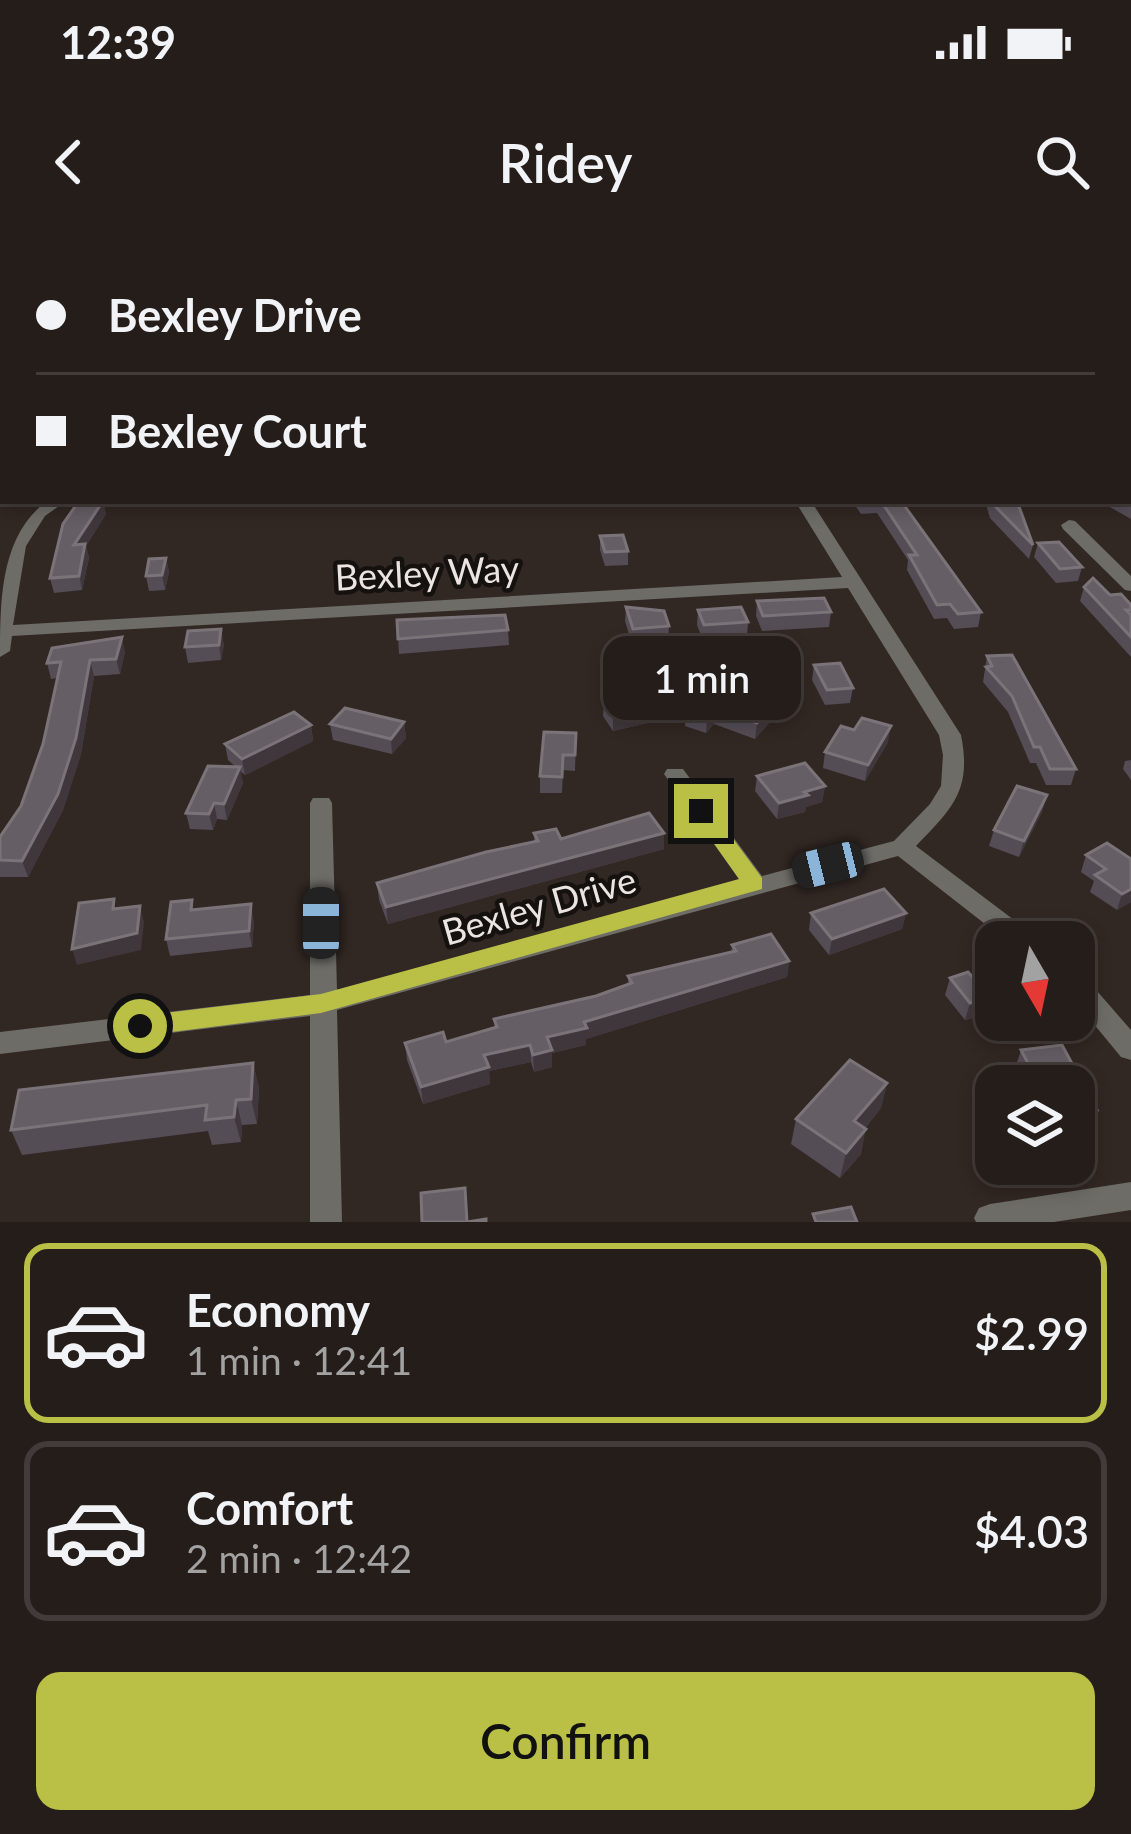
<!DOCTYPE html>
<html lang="en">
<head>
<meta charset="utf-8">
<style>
  :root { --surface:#251d1a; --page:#2d2623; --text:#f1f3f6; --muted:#a3a2a2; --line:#423b39; --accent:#bac045 }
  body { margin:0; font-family:Lato,sans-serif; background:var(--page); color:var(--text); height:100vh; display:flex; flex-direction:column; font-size:45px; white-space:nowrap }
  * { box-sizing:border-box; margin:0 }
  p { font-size:39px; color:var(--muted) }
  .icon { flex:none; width:66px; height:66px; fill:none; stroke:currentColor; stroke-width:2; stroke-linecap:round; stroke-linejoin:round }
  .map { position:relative; height:982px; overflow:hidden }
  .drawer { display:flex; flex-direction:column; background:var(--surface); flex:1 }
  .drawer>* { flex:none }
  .guide { position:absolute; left:0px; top:0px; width:1131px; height:264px; box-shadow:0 6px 18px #0003,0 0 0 3px var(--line); display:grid; align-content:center; height:264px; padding:0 36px; background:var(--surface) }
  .needle { width:78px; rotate:171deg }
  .buttons { position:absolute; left:975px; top:681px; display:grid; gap:24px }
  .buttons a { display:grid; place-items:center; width:120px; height:120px; border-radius:24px; background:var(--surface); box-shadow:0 6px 18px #0003,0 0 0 3px var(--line); font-size:60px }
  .end { position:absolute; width:54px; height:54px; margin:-27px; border:15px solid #bac045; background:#111; box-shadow:0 0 0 6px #111 }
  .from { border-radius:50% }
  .bubble { position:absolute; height:84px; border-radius:24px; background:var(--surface); box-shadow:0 6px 18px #0003,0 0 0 3px var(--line); font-size:39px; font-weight:600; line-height:84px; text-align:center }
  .car { position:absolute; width:36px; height:72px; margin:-36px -18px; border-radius:15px; box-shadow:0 0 9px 3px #0007; background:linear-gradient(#222 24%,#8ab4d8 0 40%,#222 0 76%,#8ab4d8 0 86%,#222 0) }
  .guide b { display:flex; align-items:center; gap:42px; height:114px; font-size:45px }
  .guide b+b { border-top:3px solid var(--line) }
  .guide i { width:30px; height:30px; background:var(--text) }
  ul { padding:21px 0 0; list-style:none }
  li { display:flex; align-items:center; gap:36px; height:180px; margin:0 24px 18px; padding:0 12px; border:6px solid var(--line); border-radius:24px }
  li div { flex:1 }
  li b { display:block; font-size:45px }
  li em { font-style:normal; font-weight:600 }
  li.on { border-color:var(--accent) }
  li>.icon { width:108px; height:108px; stroke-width:1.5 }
  .button { display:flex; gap:24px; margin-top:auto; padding:24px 36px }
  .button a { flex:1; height:138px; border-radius:24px; background:var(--accent); color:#111; font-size:48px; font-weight:600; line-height:138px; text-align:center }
  .status { display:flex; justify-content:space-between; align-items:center; height:84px; padding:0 60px; background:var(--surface); direction:ltr }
  .status svg { height:33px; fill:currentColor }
  header { display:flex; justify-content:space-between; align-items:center; height:156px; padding:0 36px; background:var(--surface); font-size:54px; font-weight:600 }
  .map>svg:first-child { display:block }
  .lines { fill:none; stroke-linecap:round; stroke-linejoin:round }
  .street { fill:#6d6c67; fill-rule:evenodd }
  .wall { fill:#544d56 }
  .shaded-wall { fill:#3f373b }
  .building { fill:#655e64; stroke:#7a7378; stroke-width:3 }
  .route { fill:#bac045 }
  .labels { text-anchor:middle; stroke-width:9; stroke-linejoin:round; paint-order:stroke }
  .street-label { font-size:36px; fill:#ebe4e1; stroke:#15110f }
</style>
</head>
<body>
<div class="status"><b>12:39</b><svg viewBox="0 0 49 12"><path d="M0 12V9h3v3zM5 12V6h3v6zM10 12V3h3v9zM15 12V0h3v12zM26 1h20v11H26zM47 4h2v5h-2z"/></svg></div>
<header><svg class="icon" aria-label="back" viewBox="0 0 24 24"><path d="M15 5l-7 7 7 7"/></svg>Ridey<svg class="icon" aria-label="search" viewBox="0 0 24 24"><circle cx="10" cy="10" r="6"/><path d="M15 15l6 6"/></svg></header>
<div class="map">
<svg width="1131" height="982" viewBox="0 0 1131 982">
  <rect width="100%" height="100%" fill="#312723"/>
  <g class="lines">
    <g class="street">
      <polygon points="630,0 640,0 642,3 632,3"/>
      <polygon points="795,0 806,0 808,3 797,3"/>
      <rect x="1128" y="42" width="3" height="6"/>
      <rect x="0" y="102" width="3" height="8"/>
      <rect x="1128" y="102" width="3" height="8"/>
      <path d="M47 261H66L45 276 26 306 13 385 842 337 795 261H811L961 495C972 550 953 568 916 606L1034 695 1038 702H1008L898 616 337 770 342 982H310V776L0 814V792L310 755V563L313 558H329L332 563 337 750 741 642 664 534 667 529H683L762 636 894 601 930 564 941 546 943 515 939 495 848 348 12 396 10 411 0 417C0 360 0 296 47 261Z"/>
      <polygon points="1069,280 1075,281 1131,336 1131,351 1125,350 1063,289 1061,285"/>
      <polygon points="1074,732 1083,735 1131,790 1131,820 1121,817 1074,760"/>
      <polygon points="1131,942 1131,970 1054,982 976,982 974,978 979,968 990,964"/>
    </g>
  </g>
  <g class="wall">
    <polygon points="1103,0 1131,0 1131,4 1106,3"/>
    <polygon points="1131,248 1131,279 1108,266 1110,261 1128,261"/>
    <polygon points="103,261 106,274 86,306 89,318 82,350 54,353 50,338"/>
    <polygon points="379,261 399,261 400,263 379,265"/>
    <polygon points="852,261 901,261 981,372 978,387 954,389 947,378 934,379 907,330 908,320 877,273 861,274"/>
    <polygon points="985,261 1017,261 1033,305 1029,319 990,278"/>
    <polygon points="600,296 628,311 628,325 605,326 600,310"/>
    <polygon points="1038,303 1082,327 1078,341 1056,343 1034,317"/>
    <polygon points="166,318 169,332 165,350 149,351 146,336"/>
    <polygon points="1084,347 1110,355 1131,365 1131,417 1080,361"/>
    <polygon points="757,361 831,372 829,387 762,391 756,376"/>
    <polygon points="626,367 669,386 668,401 632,404 625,381"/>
    <polygon points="698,370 748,382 747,397 703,400 697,385"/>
    <polygon points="397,380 508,390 509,405 399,414"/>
    <polygon points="224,404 221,420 188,423 185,407"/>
    <polygon points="125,412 120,434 94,436 81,514 63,570 28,637 0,637 0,597 21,566 43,504 57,438 51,439 47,423"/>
    <polygon points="987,416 1076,529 1071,545 1046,545 1036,523 1030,523 1008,472 983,442"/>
    <polygon points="814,425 853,448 850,463 825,465 812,440"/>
    <polygon points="698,457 770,482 755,499 714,484 706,493 685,486 686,470"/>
    <polygon points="604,461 665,479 613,491 603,476"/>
    <polygon points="404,482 406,498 392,514 333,500 330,484"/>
    <polygon points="311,485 313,501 245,535 240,531 243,543 227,580 217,579 213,590 190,589 186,573 236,527 228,520 225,504"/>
    <polygon points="576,493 575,531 563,530 562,553 540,553 540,536"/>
    <polygon points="888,502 865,541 823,528 825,512"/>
    <polygon points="1131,520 1131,540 1123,529 1125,521"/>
    <polygon points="757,536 825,546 822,562 806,567 805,572 777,579 755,551"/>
    <polygon points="1047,555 1042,572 1019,617 989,606 994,590"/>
    <polygon points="534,593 561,599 664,609 388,684 379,660 377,643 534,602"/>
    <polygon points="1086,615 1131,619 1131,662 1117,670 1090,652 1094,641 1081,632"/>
    <polygon points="811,673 906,673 902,689 829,715 809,690"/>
    <polygon points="254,681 252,707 170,716 166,699"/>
    <polygon points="732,705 789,721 787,737 586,799 586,805 552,813 552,827 534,832 531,822 489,831 490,844 423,864 407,820 405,803 446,802 495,788 494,779 596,756 628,744 628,736 731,712"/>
    <polygon points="950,738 977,742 996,780 1015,780 1015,782 985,791 973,778 965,780 945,755"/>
    <polygon points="1062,805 1097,870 1087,895 1074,896 1074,846 1019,846 1013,835 1021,810"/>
    <polygon points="253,823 259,848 257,884 242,885 241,902 212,905 208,891 22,915 11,890"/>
    <polygon points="887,843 881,868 865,888 861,914 840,938 791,904 796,879"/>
  </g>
  <g class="shaded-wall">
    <polygon points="103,261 106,274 86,306 89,318 82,350 74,305"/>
    <polygon points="166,318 169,332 165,350 162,335"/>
    <polygon points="221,389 224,404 221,420 219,405"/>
    <polygon points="122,397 125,412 120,434 116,419"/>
    <polygon points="90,420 94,436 81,514 63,570 28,637 22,621"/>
    <polygon points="666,464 665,479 613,491 613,475"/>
    <polygon points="771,466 770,482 755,499 757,483"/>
    <polygon points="716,469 714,484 706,493 707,478"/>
    <polygon points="404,482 406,498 392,514 391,499"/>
    <polygon points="311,485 313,501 245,535 242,519"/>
    <polygon points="891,486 888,502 865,541 868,525"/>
    <polygon points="240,527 243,543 227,580 224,564"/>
    <polygon points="825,546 822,562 806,567 805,572 777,579 779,563 804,552"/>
    <polygon points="1047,555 1042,572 1019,617 1024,601"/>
    <polygon points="214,563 217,579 213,590 209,574"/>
    <polygon points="664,593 664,609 388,684 386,667"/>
    <polygon points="1131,649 1131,662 1117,670 1122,654"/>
    <polygon points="251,664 254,681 252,707 249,691"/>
    <polygon points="140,666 144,682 141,710 77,725 72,709"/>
    <polygon points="906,673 902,689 829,715 832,699"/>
    <polygon points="789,721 787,737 586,799 586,805 552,813 552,827 534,832 533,815 547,797 584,782"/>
    <polygon points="978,761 973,778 965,780 970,763"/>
    <polygon points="996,772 996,780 1015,780 1015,782 985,791 990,774"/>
    <polygon points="530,805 531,822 489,831 490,844 423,864 421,847 484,815"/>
    <polygon points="253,823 259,848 257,884 251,859"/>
    <polygon points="887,843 881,868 849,906 854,881"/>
    <polygon points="236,860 242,885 241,902 234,877"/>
    <polygon points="866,889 861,914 840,938 846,913"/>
  </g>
  <g class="building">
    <polygon points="100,0 125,0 122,3 97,3"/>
    <polygon points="203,0 322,0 323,3 206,3"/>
    <polygon points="347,0 612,0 614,3 347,3"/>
    <polygon points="673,0 692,0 694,3 675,3"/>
    <polygon points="79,261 103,261 74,305 85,304 79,336 50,338 63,284"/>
    <polygon points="881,261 901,261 981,372 958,374 950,364 937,365 909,315 917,315"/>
    <polygon points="992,261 1017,261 1033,305 993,264"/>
    <polygon points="623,295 628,311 605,312 600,296"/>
    <polygon points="1059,302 1082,327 1060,329 1038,303"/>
    <polygon points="166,318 162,335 146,336 149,319"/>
    <polygon points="1093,338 1110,355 1121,354 1131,365 1131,370 1126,370 1131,375 1131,397 1084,347"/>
    <polygon points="824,358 831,372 763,376 757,361"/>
    <polygon points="626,367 664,371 669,386 633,389"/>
    <polygon points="741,367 748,382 704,385 698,370"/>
    <polygon points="505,375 508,390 398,399 397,380"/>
    <polygon points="221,389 219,405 185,407 188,391"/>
    <polygon points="122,397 116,419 90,420 76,498 58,554 22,621 0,620 0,597 21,566 43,504 61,422 47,423 52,408"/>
    <polygon points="1012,415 1076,529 1050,529 1040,507 1034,507 1012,456 986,427 992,426 987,416"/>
    <polygon points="840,423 853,448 827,450 814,425"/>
    <polygon points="717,448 771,466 757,483 716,469 707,478 686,470 698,457 707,460"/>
    <polygon points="656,450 666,464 613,475 604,461"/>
    <polygon points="345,468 404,482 391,499 330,484"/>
    <polygon points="294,472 311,485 242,519 225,504"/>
    <polygon points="862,478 891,486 868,525 825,512 841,486 854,490"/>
    <polygon points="544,492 576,493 575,515 563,515 562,537 540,536"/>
    <polygon points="805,523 825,546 804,552 808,555 779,563 757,536"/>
    <polygon points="208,526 240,527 224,564 214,563 209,574 186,573"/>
    <polygon points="1017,546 1047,555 1024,601 994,590"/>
    <polygon points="649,573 664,593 386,667 377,643 486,612 538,601 534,593 556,589 561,599"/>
    <polygon points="1107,603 1131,619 1131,649 1122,654 1095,635 1106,629 1086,615"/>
    <polygon points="884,649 906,673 832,699 811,673"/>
    <polygon points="114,659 113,669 140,666 137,693 72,709 79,663"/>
    <polygon points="192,660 191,670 251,664 249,691 166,699 171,662"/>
    <polygon points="771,694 789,721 584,782 587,788 547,797 552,810 533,815 530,805 484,815 489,827 421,847 405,803 443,792 446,802 497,787 494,779 596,756 632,743 628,736 736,711 732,705"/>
    <polygon points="968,732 977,742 996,737 996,772 990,774 978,761 970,763 950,738"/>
    <polygon points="1062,805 1097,870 1074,872 1074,846 1040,846 1021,810"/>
    <polygon points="850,820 887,843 854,881 866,889 846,913 796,879"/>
    <polygon points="253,823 251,859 236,860 234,877 205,880 207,865 11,890 19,850"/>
    <polygon points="465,948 467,982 486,979 486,982 422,982 421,953"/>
    <polygon points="851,967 857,982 816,982 813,974"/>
  </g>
  <polygon class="route" points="694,566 709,566 762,638 762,649 321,773 140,796 128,786 140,776 321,754 739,639 691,571"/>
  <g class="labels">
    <g class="street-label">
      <text transform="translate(427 333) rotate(-3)" y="13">Bexley Way</text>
      <text transform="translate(539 666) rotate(-16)" y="13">Bexley Drive</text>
    </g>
  </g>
</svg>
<div class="buttons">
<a><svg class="needle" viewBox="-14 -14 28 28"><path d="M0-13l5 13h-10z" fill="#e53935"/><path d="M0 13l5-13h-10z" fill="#a3a2a2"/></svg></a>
<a><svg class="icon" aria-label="layers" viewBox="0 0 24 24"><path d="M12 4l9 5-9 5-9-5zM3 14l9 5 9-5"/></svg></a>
</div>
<i class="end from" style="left:140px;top:786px"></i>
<i class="end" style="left:701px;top:571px"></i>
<div class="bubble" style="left:603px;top:396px;width:198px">1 min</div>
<i class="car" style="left:828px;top:625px;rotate:256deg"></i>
<i class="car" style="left:321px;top:683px;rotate:0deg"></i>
<div class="guide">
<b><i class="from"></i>Bexley Drive</b>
<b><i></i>Bexley Court</b>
</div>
</div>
<section class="drawer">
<ul>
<li class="on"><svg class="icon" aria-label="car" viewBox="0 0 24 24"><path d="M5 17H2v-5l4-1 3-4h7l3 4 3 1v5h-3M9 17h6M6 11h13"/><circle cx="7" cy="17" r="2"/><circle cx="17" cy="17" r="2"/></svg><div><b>Economy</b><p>1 min · 12:41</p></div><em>$2.99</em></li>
<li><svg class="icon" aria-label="car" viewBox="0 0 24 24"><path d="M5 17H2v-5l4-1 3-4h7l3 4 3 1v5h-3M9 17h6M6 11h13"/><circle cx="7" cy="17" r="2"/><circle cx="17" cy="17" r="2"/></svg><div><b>Comfort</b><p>2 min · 12:42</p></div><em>$4.03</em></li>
</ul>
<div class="button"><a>Confirm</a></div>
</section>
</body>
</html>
